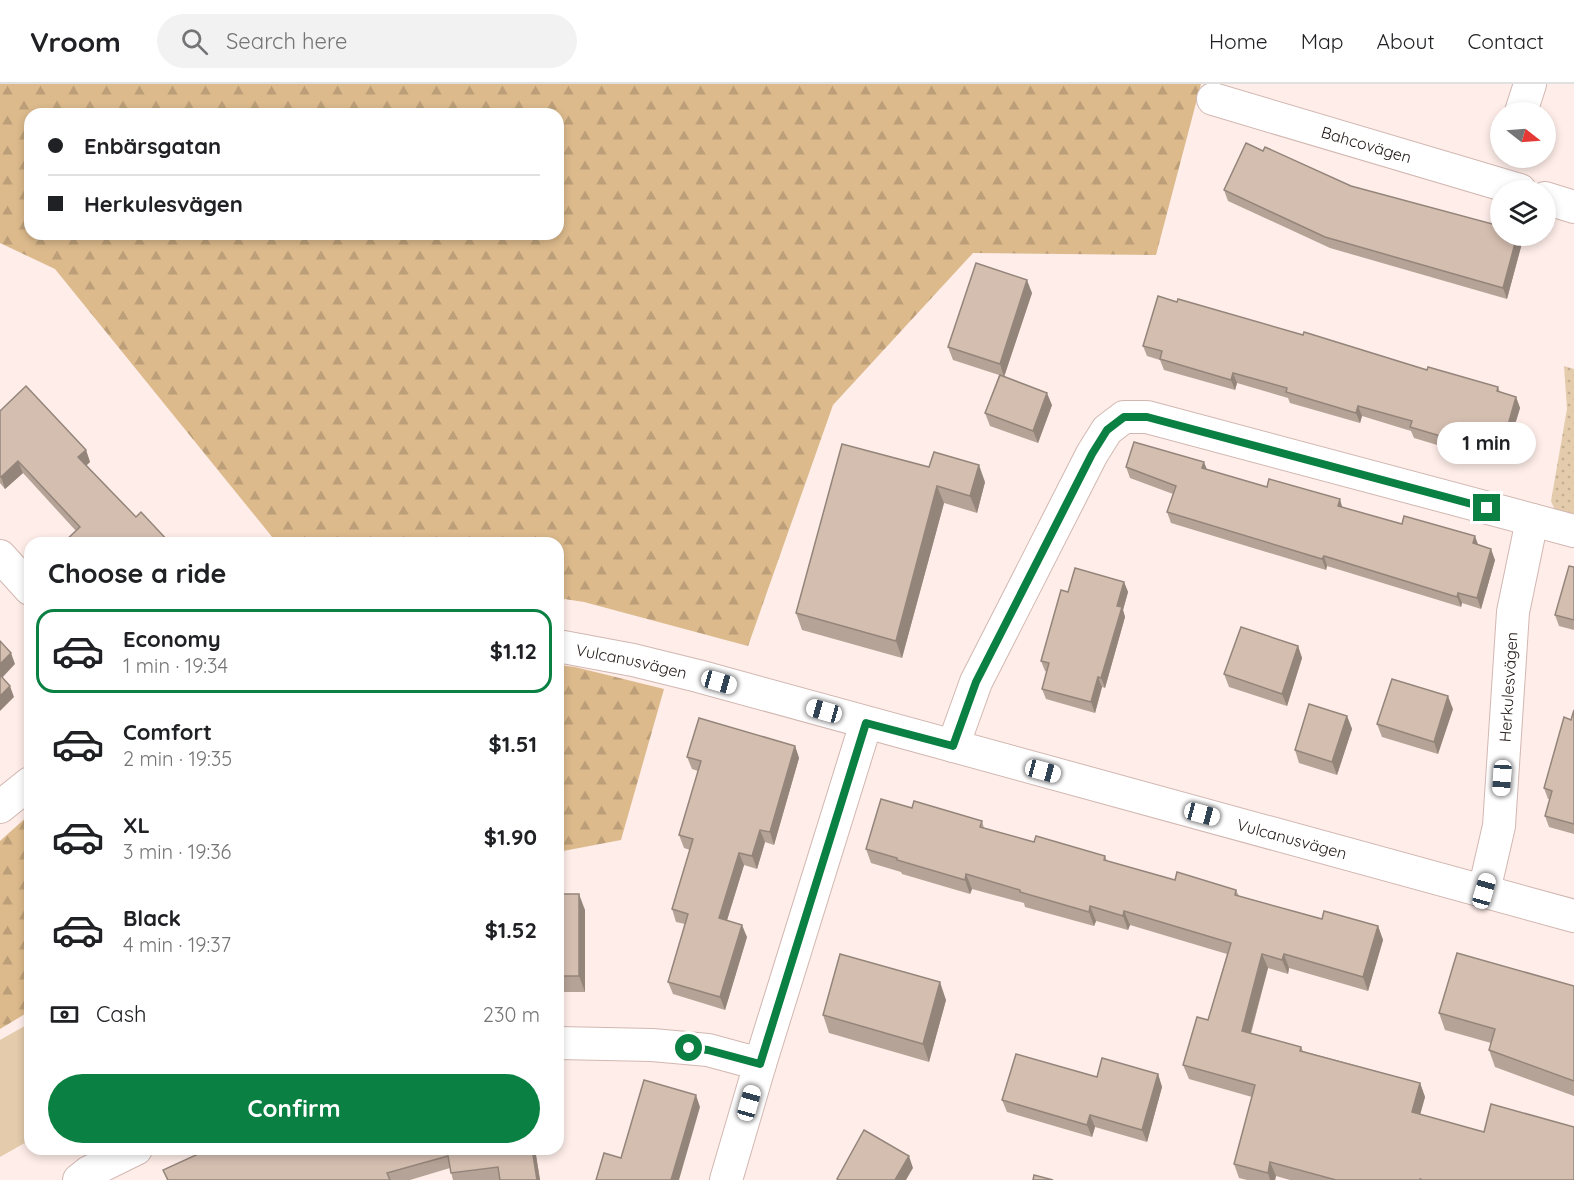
<!DOCTYPE html>
<html lang="en">
<head>
<meta charset="utf-8">
<style>
  :root { --surface:#fff; --page:#f2f2f2; --text:#202124; --muted:#757577; --line:#e0e0e0; --accent:#0b8043 }
  body { margin:0; font-family:Quicksand,sans-serif; background:var(--page); color:var(--text); height:100vh; display:flex; flex-direction:column; font-size:22px; white-space:nowrap }
  * { box-sizing:border-box; margin:0 }
  p { font-size:20px; color:var(--muted) }
  .icon { flex:none; width:33px; height:33px; fill:none; stroke:currentColor; stroke-width:2; stroke-linecap:round; stroke-linejoin:round }
  .map { position:relative; flex:1; overflow:hidden }
  .details { position:absolute; left:24px; top:453px; width:540px; height:618px; display:flex; flex-direction:column; background:var(--surface); border-radius:18px; box-shadow:0 3px 9px #0003 }
  .details>* { flex:none }
  .top-card { position:absolute; left:24px; top:24px; width:540px; height:132px; border-radius:18px; box-shadow:0 3px 9px #0003; display:grid; align-content:center; height:132px; padding:0 24px; background:var(--surface) }
  .needle { width:39px; rotate:107deg }
  .fabs { position:absolute; left:1490px; top:18px; display:grid; gap:12px }
  .fabs a { display:grid; place-items:center; width:66px; height:66px; border-radius:50%; background:var(--surface); box-shadow:0 3px 9px #0003; font-size:30px }
  .end { position:absolute; width:27px; height:27px; margin:-14px; border:8px solid #0b8043; background:#fff; box-shadow:0 0 0 3px #fff }
  .from { border-radius:50% }
  .bubble { position:absolute; height:42px; border-radius:21px; background:var(--surface); box-shadow:0 3px 9px #0003; font-size:20px; font-weight:700; line-height:42px; text-align:center }
  .car { position:absolute; width:18px; height:36px; margin:-18px -9px; border-radius:8px; box-shadow:0 0 4px 2px #0007; background:linear-gradient(#fff 24%,#345 0 40%,#fff 0 76%,#345 0 86%,#fff 0) }
  .top-card b { display:flex; align-items:center; gap:21px; height:57px; font-size:22px }
  .top-card b+b { border-top:2px solid var(--line) }
  .top-card i { width:15px; height:15px; background:var(--text) }
  ul { padding:0; list-style:none }
  li { display:flex; align-items:center; gap:18px; height:84px; margin:0 12px 9px; padding:0 12px; border:3px solid transparent; border-radius:18px }
  li div { flex:1 }
  li b { display:block; font-size:22px }
  li em { font-style:normal; font-weight:700 }
  li.current { border-color:var(--accent) }
  li>.icon { width:54px; height:54px; stroke-width:1.5 }
  h2 { padding:0 24px; font-size:27px; line-height:72px }
  .pay { display:flex; align-items:center; gap:15px; height:66px; padding:0 24px; font-size:22px }
  .pay p { margin-inline-start:auto }
  .action { display:flex; gap:12px; margin-top:auto; padding:12px 24px }
  .action a { flex:1; height:69px; border-radius:36px; background:var(--accent); color:#fff; font-size:24px; font-weight:700; line-height:69px; text-align:center }
  header { display:flex; align-items:center; gap:36px; box-sizing:border-box; height:84px; padding:0 30px; background:var(--surface); border-bottom:2px solid var(--line) }
  header strong { font-size:28px }
  nav { display:flex; gap:33px; margin-inline-start:auto; font-size:21px }
  .search { width:420px; height:54px; background:var(--page); display:flex; align-items:center; gap:15px; box-sizing:border-box; padding:0 21px; border-radius:33px; color:var(--muted); font-size:22px }
  .map>svg:first-child { display:block }
  .forest { fill:url(#forest-firs); fill-rule:evenodd }
  .park { fill:url(#park-dots) }
  .pitch { fill:#e3cbac }
  .lines { fill:none; stroke-linecap:round; stroke-linejoin:round }
  .minor-casing { stroke:#d2b7b1; stroke-width:34 }
  .minor { stroke:#fff; stroke-width:32 }
  .wall { fill:#b6a397 }
  .shaded-wall { fill:#94857b }
  .building { fill:#d4beb0; stroke:#94857b; stroke-width:1.5 }
  .route { stroke:#0b8043; stroke-width:8 }
  .labels { text-anchor:middle; stroke-width:5; stroke-linejoin:round; paint-order:stroke }
  .street-label { font-size:16px; fill:#201614; stroke:#feede9 }
</style>
</head>
<body>
<header>
<strong>Vroom</strong>
<div class="search"><svg class="icon" aria-label="search" viewBox="0 0 24 24"><circle cx="10" cy="10" r="6"/><path d="M15 15l6 6"/></svg>Search here</div>
<nav><a>Home</a><a>Map</a><a>About</a><a>Contact</a></nav>
</header>
<div class="map">
<svg width="1574" height="1096" viewBox="0 0 1574 1096">
  <defs>
    <pattern id="forest-firs" width="22" height="20" patternUnits="userSpaceOnUse" patternTransform="scale(1.5)"><rect width="22" height="20" fill="#dcba8c"/><path d="M5 1l3.5 6h-7zM16 11l3.5 6h-7z" fill="#bc9f78"/></pattern>
    <pattern id="park-dots" width="8" height="8" patternUnits="userSpaceOnUse" patternTransform="scale(1.5)"><rect width="8" height="8" fill="#e3cbac"/><path d="M2 2h.1M6 6h.1" fill="none" stroke="#c2ae93" stroke-width="1.8" stroke-linecap="round"/></pattern>
  </defs>
  <rect width="100%" height="100%" fill="#feede9"/>
  <g class="forest">
    <path d="M0 0H1201L1156 171 973 169 833 321 748 562 584 518 558 514V459H277L55 185 0 159ZM30 30H558V150H30Z"/>
    <polygon points="558,581 575,583 664,605 621,756 558,768"/>
    <polygon points="30,730 30,927 0,945 0,757"/>
  </g>
  <polygon class="park" points="1564,282 1574,285 1574,430 1555,426 1551,417 1567,325"/>
  <polygon class="pitch" points="30,939 30,1056 0,1073 0,956"/>
  <g class="lines">
    <defs>
      <g id="minor">
        <path id="s1" d="M1213 15 1520 106"/>
        <polyline points="1521,28 1530,0"/>
        <polyline points="1545,114 1574,123"/>
        <polyline points="0,472 30,505"/>
        <path id="s2" d="M558 562 633 576 698 592 1574 832"/>
        <polyline points="953,662 976,598 1092,370 1107,346 1124,333 1147,333 1574,447"/>
        <polyline points="0,723 30,699"/>
        <path id="s3" d="M1484 807 1499 742 1513 528 1532 436"/>
        <polyline points="558,959 652,961 708,966 760,980"/>
        <polyline points="79,1096 89,1088 136,1065"/>
        <polyline points="726,1096 760,980 866,639"/>
      </g>
    </defs>
    <use href="#minor" class="minor-casing"/>
    <use href="#minor" class="minor"/>
  </g>
  <g class="wall">
    <polygon points="1263,67 1351,102 1522,159 1507,215 1330,164 1228,117 1224,106"/>
    <polygon points="1032,209 1004,293 1052,321 1038,359 990,342 985,329 999,291 953,276 948,263"/>
    <polygon points="1303,251 1427,286 1498,303 1500,308 1516,313 1520,324 1505,373 1487,367 1484,375 1414,354 1411,347 1362,332 1360,339 1290,319 1288,314 1237,299 1235,306 1164,286 1160,276 1147,272 1143,262"/>
    <polygon points="0,327 86,366 90,378 86,382 136,433 76,447 23,389 5,405 0,399"/>
    <polygon points="842,360 985,398 977,429 944,419 902,574 802,546 796,529"/>
    <polygon points="1126,383 1207,386 1478,461 1495,476 1481,525 1462,519 1461,523 1327,482 1326,486 1171,439 1167,428 1173,410 1130,394"/>
    <polygon points="1574,483 1574,546 1559,542 1555,531"/>
    <polygon points="1124,498 1128,508 1123,526 1125,533 1105,604 1102,603 1095,629 1046,615 1042,605 1047,588 1045,587 1041,577 1068,508"/>
    <polygon points="1298,562 1302,574 1287,622 1229,603 1224,590"/>
    <polygon points="1453,625 1438,670 1382,653 1377,640"/>
    <polygon points="1574,626 1574,750 1549,743 1545,732 1550,715 1548,715 1544,704 1571,636"/>
    <polygon points="1347,632 1352,645 1337,691 1299,679 1295,666"/>
    <polygon points="795,662 799,674 774,761 765,758 757,785 744,781 727,836 747,853 725,926 673,910 668,898 685,840 676,838 672,825 690,766 684,764 679,751 698,687 692,685 687,673"/>
    <polygon points="912,724 982,737 984,744 1034,758 1105,772 1107,777 1175,796 1236,806 1239,812 1322,835 1378,842 1383,856 1368,907 1289,884 1288,890 1268,884 1251,950 1301,963 1303,967 1420,999 1425,1013 1420,1030 1574,1096 1290,1096 1276,1092 1275,1096 1247,1096 1239,1094 1234,1080 1252,1013 1189,995 1183,981 1208,936 1227,870 1130,841 1128,846 1096,837 1094,842 1025,823 1024,819 972,805 970,810 902,790 901,788 871,779 866,765"/>
    <polygon points="558,810 585,826 585,908 558,908"/>
    <polygon points="1574,902 1574,1012 1495,983 1489,966 1491,959 1445,946 1439,929"/>
    <polygon points="946,916 929,978 829,949 823,931"/>
    <polygon points="1158,990 1162,1003 1147,1058 1095,1043 1092,1053 1007,1028 1002,1016 1097,993"/>
    <polygon points="209,1065 535,1065 540,1096 453,1096 450,1084 410,1096 167,1096 163,1086"/>
  </g>
  <g class="shaded-wall">
    <polygon points="1517,152 1520,152 1522,159 1507,215 1503,204"/>
    <polygon points="1027,196 1032,209 1004,293 1000,280"/>
    <polygon points="1233,289 1237,299 1235,306 1231,296"/>
    <polygon points="1047,309 1052,321 1038,359 1033,347"/>
    <polygon points="1516,313 1520,324 1505,373 1502,362"/>
    <polygon points="1358,322 1362,332 1360,339 1356,329"/>
    <polygon points="1483,357 1487,367 1484,375 1481,364"/>
    <polygon points="86,366 90,378 82,385 78,373"/>
    <polygon points="18,377 23,389 5,405 1,393"/>
    <polygon points="1204,378 1208,388 1202,384"/>
    <polygon points="979,381 985,398 977,429 970,412"/>
    <polygon points="937,402 944,419 902,574 896,557"/>
    <polygon points="1340,415 1343,426 1338,422"/>
    <polygon points="1475,452 1479,463 1473,459"/>
    <polygon points="1491,465 1495,476 1481,525 1477,514"/>
    <polygon points="1324,472 1327,482 1326,486 1322,475"/>
    <polygon points="1124,498 1128,508 1123,526 1125,533 1105,604 1101,594 1117,522"/>
    <polygon points="1458,509 1462,519 1461,523 1457,513"/>
    <polygon points="1298,562 1302,574 1287,622 1282,610"/>
    <polygon points="11,569 15,580 0,596 0,580"/>
    <polygon points="1098,593 1102,603 1095,629 1091,618"/>
    <polygon points="10,602 14,613 0,627 0,612"/>
    <polygon points="1448,612 1453,625 1438,670 1434,658"/>
    <polygon points="1347,632 1352,645 1337,691 1332,678"/>
    <polygon points="795,662 799,674 774,761 770,748"/>
    <polygon points="760,746 765,758 757,785 752,772"/>
    <polygon points="739,769 744,781 724,846 719,834"/>
    <polygon points="966,790 972,805 970,810 965,796"/>
    <polygon points="579,810 585,826 585,908 579,892"/>
    <polygon points="1090,822 1096,837 1094,842 1089,828"/>
    <polygon points="1124,827 1130,841 1128,846 1123,832"/>
    <polygon points="742,841 747,853 725,926 720,913"/>
    <polygon points="1378,842 1383,856 1368,907 1363,893"/>
    <polygon points="1262,870 1268,884 1247,962 1242,947"/>
    <polygon points="1284,870 1289,884 1288,890 1282,876"/>
    <polygon points="940,898 946,916 929,978 923,960"/>
    <polygon points="1158,990 1162,1003 1147,1058 1142,1046"/>
    <polygon points="1420,999 1425,1013 1417,1042 1412,1028"/>
    <polygon points="696,1011 700,1023 679,1096 671,1096"/>
    <polygon points="1090,1031 1095,1043 1092,1053 1087,1041"/>
    <polygon points="532,1065 535,1065 540,1096 537,1096"/>
    <polygon points="909,1072 913,1084 906,1096 895,1096"/>
    <polygon points="1270,1078 1276,1092 1275,1096 1270,1096 1268,1089"/>
  </g>
  <g class="building">
    <polygon points="1246,59 1263,67 1265,63 1351,102 1500,142 1500,152 1517,152 1503,204 1325,153 1224,106"/>
    <polygon points="976,179 1027,196 1000,280 948,263"/>
    <polygon points="1158,212 1177,218 1178,215 1303,251 1304,248 1427,286 1428,283 1498,303 1497,307 1516,313 1502,362 1483,357 1481,364 1410,343 1412,337 1358,322 1356,329 1286,308 1287,304 1233,289 1231,296 1160,275 1162,267 1143,262"/>
    <polygon points="1000,291 1047,309 1033,347 985,329"/>
    <polygon points="26,302 86,366 78,373 136,433 141,428 170,459 63,459 80,443 18,377 1,393 0,392 0,327"/>
    <polygon points="1134,358 1204,378 1202,384 1267,403 1269,395 1340,415 1338,422 1402,440 1404,432 1475,452 1473,459 1491,465 1477,514 1458,509 1457,513 1324,472 1322,475 1167,428 1176,402 1126,383"/>
    <polygon points="842,360 929,383 934,368 979,381 970,412 937,402 896,557 796,529"/>
    <polygon points="1569,482 1574,483 1574,536 1555,531"/>
    <polygon points="1075,484 1124,498 1117,522 1122,523 1101,594 1098,593 1091,618 1042,605 1049,579 1041,577 1061,506 1068,508"/>
    <polygon points="1241,543 1298,562 1282,610 1224,590"/>
    <polygon points="0,557 11,569 0,580"/>
    <polygon points="0,591 10,602 0,612"/>
    <polygon points="1392,595 1448,612 1434,658 1377,640"/>
    <polygon points="1309,620 1347,632 1332,678 1295,666"/>
    <polygon points="1574,626 1574,740 1545,732 1552,707 1544,704 1564,633 1571,636"/>
    <polygon points="699,634 795,662 770,748 760,746 752,772 739,769 719,834 742,841 720,913 668,898 688,830 672,825 693,755 679,751 701,677 687,673"/>
    <polygon points="881,715 912,724 914,717 982,737 980,743 1034,758 1036,752 1105,772 1104,776 1175,796 1177,788 1236,806 1235,811 1322,835 1324,827 1378,842 1363,893 1284,870 1282,876 1262,870 1242,947 1301,963 1300,967 1420,999 1412,1028 1484,1048 1491,1020 1574,1043 1574,1096 1423,1096 1420,1095 1420,1096 1336,1096 1270,1078 1268,1089 1234,1080 1255,1001 1183,981 1197,933 1208,936 1231,859 1124,827 1123,832 1090,822 1089,828 1020,808 1020,806 966,790 965,796 897,776 897,774 866,765"/>
    <rect x="558" y="810" width="21" height="82"/>
    <polygon points="1457,869 1574,902 1574,997 1489,966 1495,945 1439,929"/>
    <polygon points="840,870 940,898 923,960 823,931"/>
    <polygon points="1016,970 1097,993 1102,974 1158,990 1142,1046 1090,1031 1087,1041 1002,1016"/>
    <polygon points="644,996 696,1011 671,1096 596,1096 604,1069 621,1074"/>
    <polygon points="864,1046 909,1072 895,1096 839,1096 837,1095"/>
    <polygon points="209,1065 532,1065 537,1096 500,1096 498,1083 451,1089 448,1072 387,1089 390,1096 168,1096 163,1086"/>
    <polygon points="1034,1091 1053,1096 1033,1096"/>
  </g>
  <g class="lines">
    <polyline class="route" points="689,964 708,966 760,980 866,639 953,662 976,598 1092,370 1107,346 1124,333 1147,333 1487,424"/>
  </g>
  <g class="labels">
    <g class="street-label">
      <text dy="6" stroke="none"><textPath href="#s1" startOffset="160">Bahcovägen</textPath></text>
      <text dy="6" stroke="none"><textPath href="#s2" startOffset="75">Vulcanusvägen</textPath></text>
      <text dy="6" stroke="none"><textPath href="#s3" startOffset="206">Herkulesvägen</textPath></text>
      <text dy="6" stroke="none"><textPath href="#s2" startOffset="759">Vulcanusvägen</textPath></text>
    </g>
  </g>
</svg>
<div class="fabs">
<a><svg class="needle" viewBox="-14 -14 28 28"><path d="M0-13l5 13h-10z" fill="#e53935"/><path d="M0 13l5-13h-10z" fill="#757577"/></svg></a>
<a><svg class="icon" aria-label="layers" viewBox="0 0 24 24"><path d="M12 4l9 5-9 5-9-5zM3 14l9 5 9-5"/></svg></a>
</div>
<i class="end from" style="left:689px;top:964px"></i>
<i class="end" style="left:1487px;top:424px"></i>
<div class="bubble" style="left:1437px;top:338px;width:99px">1 min</div>
<i class="car" style="left:719px;top:598px;rotate:106deg"></i>
<i class="car" style="left:824px;top:627px;rotate:286deg"></i>
<i class="car" style="left:1043px;top:687px;rotate:105deg"></i>
<i class="car" style="left:1502px;top:694px;rotate:184deg"></i>
<i class="car" style="left:1202px;top:730px;rotate:105deg"></i>
<i class="car" style="left:1484px;top:807px;rotate:16deg"></i>
<i class="car" style="left:749px;top:1019px;rotate:16deg"></i>
<div class="top-card">
<b><i class="from"></i>Enbärsgatan</b>
<b><i></i>Herkulesvägen</b>
</div>
<section class="details">
<h2>Choose a ride</h2>
<ul>
<li class="current"><svg class="icon" aria-label="car" viewBox="0 0 24 24"><path d="M5 17H2v-5l4-1 3-4h7l3 4 3 1v5h-3M9 17h6M6 11h13"/><circle cx="7" cy="17" r="2"/><circle cx="17" cy="17" r="2"/></svg><div><b>Economy</b><p>1 min · 19:34</p></div><em>$1.12</em></li>
<li><svg class="icon" aria-label="car" viewBox="0 0 24 24"><path d="M5 17H2v-5l4-1 3-4h7l3 4 3 1v5h-3M9 17h6M6 11h13"/><circle cx="7" cy="17" r="2"/><circle cx="17" cy="17" r="2"/></svg><div><b>Comfort</b><p>2 min · 19:35</p></div><em>$1.51</em></li>
<li><svg class="icon" aria-label="car" viewBox="0 0 24 24"><path d="M5 17H2v-5l4-1 3-4h7l3 4 3 1v5h-3M9 17h6M6 11h13"/><circle cx="7" cy="17" r="2"/><circle cx="17" cy="17" r="2"/></svg><div><b>XL</b><p>3 min · 19:36</p></div><em>$1.90</em></li>
<li><svg class="icon" aria-label="car" viewBox="0 0 24 24"><path d="M5 17H2v-5l4-1 3-4h7l3 4 3 1v5h-3M9 17h6M6 11h13"/><circle cx="7" cy="17" r="2"/><circle cx="17" cy="17" r="2"/></svg><div><b>Black</b><p>4 min · 19:37</p></div><em>$1.52</em></li>
</ul>
<div class="pay"><svg class="icon" aria-label="cash" viewBox="0 0 24 24"><path d="M3 7h18v10H3z"/><circle cx="12" cy="12" r="2"/></svg>Cash<p>230 m</p></div>
<div class="action"><a>Confirm</a></div>
</section>
</div>
</body>
</html>
